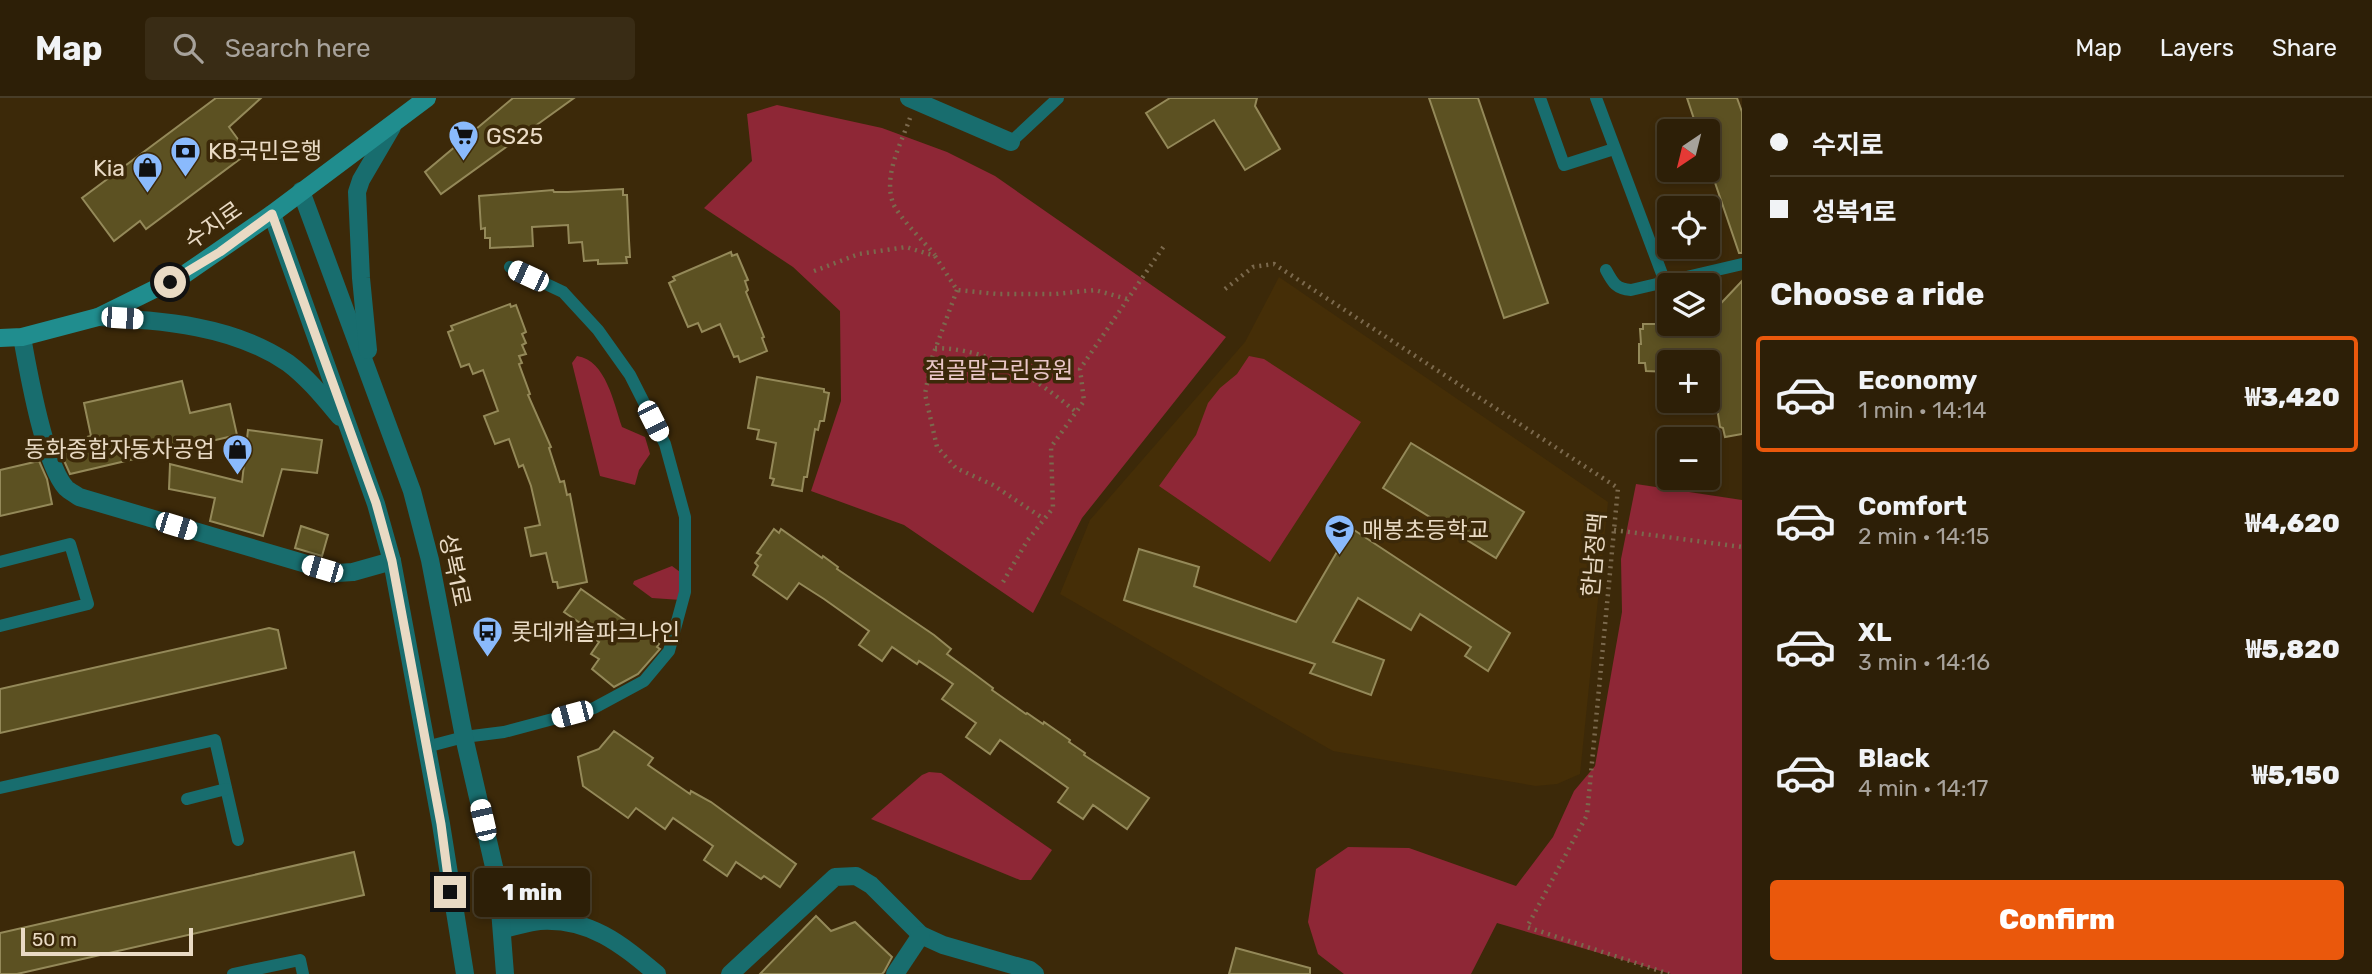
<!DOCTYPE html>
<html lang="en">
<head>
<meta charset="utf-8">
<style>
  :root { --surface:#2d1f07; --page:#392c15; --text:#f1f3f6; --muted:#a7a29b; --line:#483d28; --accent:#ea580c }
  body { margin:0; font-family:Rubik,"Noto Sans KR",sans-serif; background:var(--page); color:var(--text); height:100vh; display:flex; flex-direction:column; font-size:26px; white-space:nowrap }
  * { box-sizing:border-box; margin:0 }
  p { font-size:23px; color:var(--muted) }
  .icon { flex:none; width:38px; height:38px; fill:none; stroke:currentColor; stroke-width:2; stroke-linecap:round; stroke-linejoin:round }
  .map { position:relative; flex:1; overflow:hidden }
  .drawer { display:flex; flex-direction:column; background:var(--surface); width:630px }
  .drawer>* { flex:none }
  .hud { display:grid; align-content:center; height:154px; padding:0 28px; background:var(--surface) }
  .needle { width:46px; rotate:215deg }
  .tools { position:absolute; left:1657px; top:21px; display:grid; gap:14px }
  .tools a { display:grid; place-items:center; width:63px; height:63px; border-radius:7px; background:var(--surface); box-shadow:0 4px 10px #0003,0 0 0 2px var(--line); font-size:35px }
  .scale { position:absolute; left:21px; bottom:18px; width:172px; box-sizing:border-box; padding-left:7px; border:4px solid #e9dac4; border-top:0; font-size:19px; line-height:24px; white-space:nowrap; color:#e9dac4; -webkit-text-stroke:5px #3c2909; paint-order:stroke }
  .end { position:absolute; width:32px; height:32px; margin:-16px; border:9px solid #e9dac4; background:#111; box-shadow:0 0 0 4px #111 }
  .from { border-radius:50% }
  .bubble { position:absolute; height:49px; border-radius:7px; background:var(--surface); box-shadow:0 4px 10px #0003,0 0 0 2px var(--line); font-size:23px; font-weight:800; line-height:49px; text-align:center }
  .car { position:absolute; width:21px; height:42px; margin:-21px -10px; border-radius:9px; box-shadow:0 0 5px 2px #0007; background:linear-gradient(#fff 24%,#345 0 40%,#fff 0 76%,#345 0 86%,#fff 0) }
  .hud b { display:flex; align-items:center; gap:24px; height:66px; font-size:26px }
  .hud b+b { border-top:2px solid var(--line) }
  .hud i { width:18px; height:18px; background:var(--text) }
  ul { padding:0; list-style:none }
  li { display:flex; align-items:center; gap:21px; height:116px; margin:0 14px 10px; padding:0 14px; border:4px solid transparent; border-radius:7px }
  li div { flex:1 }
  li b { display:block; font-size:26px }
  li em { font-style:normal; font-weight:800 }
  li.on { border-color:var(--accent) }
  li>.icon { width:63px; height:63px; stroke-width:1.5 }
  h2 { padding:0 28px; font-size:32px; line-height:84px }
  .button { display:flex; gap:14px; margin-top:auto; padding:14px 28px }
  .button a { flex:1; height:80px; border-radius:7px; background:var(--accent); color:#fff; font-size:28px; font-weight:800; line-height:80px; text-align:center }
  header { display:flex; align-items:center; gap:42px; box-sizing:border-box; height:98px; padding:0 35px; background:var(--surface); border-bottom:2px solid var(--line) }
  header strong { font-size:33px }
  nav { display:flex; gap:38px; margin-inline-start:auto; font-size:24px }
  .search { width:490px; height:63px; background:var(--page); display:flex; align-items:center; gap:18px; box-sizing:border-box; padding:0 24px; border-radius:7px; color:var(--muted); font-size:26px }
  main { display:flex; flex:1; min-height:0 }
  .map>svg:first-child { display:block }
  .built { fill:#452e07 }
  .green { fill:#8e2736 }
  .building { fill:#5c5122; stroke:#948959; stroke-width:2 }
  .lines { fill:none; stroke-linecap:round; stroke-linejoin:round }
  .path { stroke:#7b694d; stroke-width:4.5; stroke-dasharray:2 5; stroke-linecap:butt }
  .service { stroke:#186d6e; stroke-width:12 }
  .minor { stroke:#186d6e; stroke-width:18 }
  .tertiary { stroke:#186d6e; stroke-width:18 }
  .secondary { stroke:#208d8e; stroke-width:18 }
  .route { stroke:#e9dac4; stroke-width:9 }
  .labels { text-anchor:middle; stroke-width:7; stroke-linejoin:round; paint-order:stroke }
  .poi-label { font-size:23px; fill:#e9dac4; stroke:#3c2909; text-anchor:start }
  .street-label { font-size:23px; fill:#e9dac4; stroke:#3c2909 }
  .park-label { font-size:23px; fill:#eac7c8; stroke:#3c2909 }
</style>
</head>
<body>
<header>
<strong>Map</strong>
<div class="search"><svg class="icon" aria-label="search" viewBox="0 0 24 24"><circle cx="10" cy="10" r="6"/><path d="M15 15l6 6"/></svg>Search here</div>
<nav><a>Map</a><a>Layers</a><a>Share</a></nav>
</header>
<main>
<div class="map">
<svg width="1742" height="876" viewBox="0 0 1742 876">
  <rect width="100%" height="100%" fill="#3c2909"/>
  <polygon class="built" points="1279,179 1608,404 1580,676 1557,686 1536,688 1333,653 1060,496 1090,422 1245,244"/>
  <g class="green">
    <polygon points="777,7 882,30 947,54 995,78 1226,239 1082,420 1033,515 904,427 811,393 841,303 840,213 793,169 704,110 752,63 747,16"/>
    <path d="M577 258C606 262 614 306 622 329L645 339 650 356 639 372 635 387 600 378 572 265Z"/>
    <polygon points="1249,258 1264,261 1361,324 1270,464 1159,388 1196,337 1208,305 1220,290 1237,276"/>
    <polygon points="1636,386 1742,402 1742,876 1671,876 1497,825 1471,876 1344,876 1318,856 1308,824 1316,771 1348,749 1409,750 1516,788 1553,739 1574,693 1595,668 1622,514 1621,461"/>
    <polygon points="672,468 680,474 681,502 652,500 633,486 634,483"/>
    <polygon points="929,674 941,675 1052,752 1031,782 1020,782 871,721 922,677"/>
  </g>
  <g class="building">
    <polygon points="216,0 261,0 229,29 248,55 146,131 140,123 114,143 82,100"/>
    <polygon points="513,0 574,0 441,96 425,74"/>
    <polygon points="1170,0 1257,0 1255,8 1280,51 1245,72 1214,22 1168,50 1146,15"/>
    <polygon points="1429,0 1478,0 1548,205 1504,220"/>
    <polygon points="1687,0 1737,0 1742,14 1742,155 1739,155 1708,64 1708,33 1698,33"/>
    <polygon points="623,91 623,97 627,97 629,142 630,159 626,159 627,165 598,166 598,162 584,163 582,144 569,145 568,127 532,129 533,148 490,150 490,140 485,140 485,130 481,131 479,98 553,92 554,94 568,94"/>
    <polygon points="731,154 732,158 737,156 748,182 745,183 748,192 746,194 764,239 762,240 767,253 740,264 738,258 734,259 720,226 702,234 698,225 688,229 669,185 675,182 673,179"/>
    <polygon points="1742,183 1742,336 1725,339 1723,330 1720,329 1710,264 1670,264 1670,274 1646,273 1645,265 1639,265 1639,246 1641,246 1640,231 1643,231 1643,226 1708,226 1708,219"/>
    <polygon points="510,206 511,209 516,207 526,234 522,236 526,245 522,247 526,256 519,258 522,265 519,266 530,296 528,297 551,349 549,350 560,384 564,383 567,397 570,396 587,484 558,490 557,484 553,484 546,455 531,458 525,430 540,427 531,388 523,367 519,369 509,341 495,346 484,318 498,313 483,272 473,276 469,266 461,269 448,234 453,232 451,228"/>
    <polygon points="757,279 824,291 824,294 829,295 824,323 820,323 818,332 815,331 807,379 804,379 802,393 772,387 774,381 770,380 776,345 757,341 759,332 748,330"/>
    <polygon points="182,283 190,315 230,306 237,337 70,376 62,358 65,357 62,345 91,338 84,305"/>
    <polygon points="248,332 322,342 317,375 282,371 263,438 210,423 215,400 169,391 170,366 242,384"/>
    <polygon points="1411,345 1524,414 1496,460 1383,390"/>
    <polygon points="39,363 47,381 52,406 0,418 0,372"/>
    <polygon points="301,428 328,437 322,458 295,450"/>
    <polygon points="1351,430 1510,535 1488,573 1465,558 1471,549 1420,516 1411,532 1358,500 1333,544 1384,562 1371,597 1310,575 1315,566 1124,502 1139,451 1199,469 1194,488 1296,524"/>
    <polygon points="774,431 779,435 781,431 822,460 823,458 838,469 837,471 934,537 951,551 947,556 977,578 993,590 992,592 1026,616 1027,615 1043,626 1044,624 1070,642 1069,644 1085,655 1084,657 1149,700 1127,731 1093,707 1083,721 1058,704 1068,690 1000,642 990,656 966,639 976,625 942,601 953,586 919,563 917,566 892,549 882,563 859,547 869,533 824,501 799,485 787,501 753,477 758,468 755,465 761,457 757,455"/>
    <polygon points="581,491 659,546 657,549 660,551 638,576 614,589 592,571 599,561 591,556 599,544 577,529 580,525 564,514"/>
    <polygon points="269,530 278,532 286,570 0,635 0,591"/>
    <polygon points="614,633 653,660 648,667 690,696 691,693 711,704 796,766 780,789 764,778 761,781 736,764 727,778 704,762 713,748 673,720 665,731 636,710 628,720 583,688 578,659 599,651"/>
    <polygon points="354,754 364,797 17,876 0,876 0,835"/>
    <polygon points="816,818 831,833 855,824 892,859 884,874 882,876 760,876"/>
    <polygon points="1236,850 1310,870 1310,876 1229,876"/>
  </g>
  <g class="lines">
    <g class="path">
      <path d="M910 20C901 46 883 77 893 105 897 117 925 145 935 157"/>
      <polyline points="814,173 859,156 906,149 935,158 957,192 997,196 1055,196 1095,192 1127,201"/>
      <polyline points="1225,191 1253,169 1274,166 1618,390 1587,717 1527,829 1669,876"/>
      <polyline points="957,192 932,260 925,296 937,349 956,370 993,387 1044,421"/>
      <path d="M935 250C992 251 1034 279 1076 314"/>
      <polyline points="1614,432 1742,449"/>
      <polyline points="1003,484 1027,443 1053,410 1051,349 1084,303 1080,271 1164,148"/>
    </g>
    <g class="service">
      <polyline points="1540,0 1564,67 1614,51"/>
      <polyline points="1596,0 1665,184"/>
      <polyline points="1011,44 1058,0"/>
      <path d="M1606 172C1613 185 1616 191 1631 192L1742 166"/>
      <polyline points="0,464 70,446 88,506 0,528"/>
      <polyline points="426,649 464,639 504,634 594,610 644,583 669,553 685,494 685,419 665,346 630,277 598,232 563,194 510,169"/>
      <polyline points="0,690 215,642 238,742"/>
      <polyline points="187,701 226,691"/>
      <polyline points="233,876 300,862 303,876"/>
    </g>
    <g class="minor">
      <polyline points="909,0 1011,44"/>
      <path d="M22 239C28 272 44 366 66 390 69 393 75 396 79 399L337 475 353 474 392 463"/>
      <path d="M503 831C515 829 528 824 540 823 590 820 621 846 657 876"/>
      <polyline points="730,876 835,779 856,778 871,787 921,837 943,847 1030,872 1035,876"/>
      <polyline points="895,876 921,837"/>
    </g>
    <g class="tertiary">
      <polyline points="301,93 412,393 430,462 464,639 498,786 505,876"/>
      <polyline points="272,116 376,406 392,463 441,726 465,876"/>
      <path d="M98 219C164 223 232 227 288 265 308 280 324 300 340 319"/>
      <polyline points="368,252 361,180 357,94 361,82 392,29"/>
    </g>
    <polyline class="secondary" points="0,240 22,239 98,219 185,176 272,116 427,0"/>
  </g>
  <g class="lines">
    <polyline class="route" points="170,184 220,154 272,116 376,405 392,463 441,726 450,794"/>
  </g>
  <defs>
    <symbol id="supermarket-pin" viewBox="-11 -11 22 30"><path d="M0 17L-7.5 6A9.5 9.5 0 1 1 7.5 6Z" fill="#8abafc" stroke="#3c2909"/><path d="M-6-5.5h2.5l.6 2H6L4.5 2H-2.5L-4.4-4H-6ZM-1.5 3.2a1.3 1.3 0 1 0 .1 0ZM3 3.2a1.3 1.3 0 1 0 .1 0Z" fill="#111"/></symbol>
    <symbol id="bank-pin" viewBox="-11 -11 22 30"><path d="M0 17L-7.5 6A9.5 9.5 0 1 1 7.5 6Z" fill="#8abafc" stroke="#3c2909"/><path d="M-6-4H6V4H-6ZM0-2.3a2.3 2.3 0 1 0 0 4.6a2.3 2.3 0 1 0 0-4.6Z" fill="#111"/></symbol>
    <symbol id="shop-pin" viewBox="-11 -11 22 30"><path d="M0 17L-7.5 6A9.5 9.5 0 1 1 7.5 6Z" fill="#8abafc" stroke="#3c2909"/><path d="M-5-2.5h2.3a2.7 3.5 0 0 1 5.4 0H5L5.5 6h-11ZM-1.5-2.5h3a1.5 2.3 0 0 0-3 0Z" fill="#111"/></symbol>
    <symbol id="school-pin" viewBox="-11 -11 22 30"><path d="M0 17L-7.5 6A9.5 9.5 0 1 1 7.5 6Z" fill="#8abafc" stroke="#3c2909"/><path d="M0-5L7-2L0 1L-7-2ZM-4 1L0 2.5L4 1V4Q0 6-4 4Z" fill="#111"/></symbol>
    <symbol id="bus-pin" viewBox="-11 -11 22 30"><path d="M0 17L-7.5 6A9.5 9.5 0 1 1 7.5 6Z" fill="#8abafc" stroke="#3c2909"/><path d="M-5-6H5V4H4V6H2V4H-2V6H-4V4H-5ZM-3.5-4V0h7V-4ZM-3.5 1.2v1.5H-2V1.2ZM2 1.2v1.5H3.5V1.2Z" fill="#111"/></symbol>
  </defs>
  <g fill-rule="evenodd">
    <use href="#supermarket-pin" x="446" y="20" width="35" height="47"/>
    <use href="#bank-pin" x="168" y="36" width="35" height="47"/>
    <use href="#shop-pin" x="130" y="52" width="35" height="47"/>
    <use href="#shop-pin" x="220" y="334" width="35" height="47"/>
    <use href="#school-pin" x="1322" y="414" width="35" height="47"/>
    <use href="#bus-pin" x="470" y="516" width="35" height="47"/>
  </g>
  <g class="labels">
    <g class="poi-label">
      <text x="486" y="46">GS25</text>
      <text x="208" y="61">KB국민은행</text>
      <text x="125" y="78" text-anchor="end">Kia</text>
      <text x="215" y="359" text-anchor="end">동화종합자동차공업</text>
      <text x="1362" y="440">매봉초등학교</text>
      <text x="511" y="542">롯데캐슬파크나인</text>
    </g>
    <g class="street-label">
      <text transform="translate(213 127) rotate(-35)" y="8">수지로</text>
      <text transform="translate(1594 457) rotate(-85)" y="8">한남정맥</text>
      <text transform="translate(455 472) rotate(78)" y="8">성복1로</text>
    </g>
    <g class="park-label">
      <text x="999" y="280">절골말근린공원</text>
    </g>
  </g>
</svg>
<div class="tools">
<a><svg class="needle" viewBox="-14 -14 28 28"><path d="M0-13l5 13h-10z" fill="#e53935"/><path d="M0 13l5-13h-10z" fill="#a7a29b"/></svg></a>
<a><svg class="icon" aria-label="locate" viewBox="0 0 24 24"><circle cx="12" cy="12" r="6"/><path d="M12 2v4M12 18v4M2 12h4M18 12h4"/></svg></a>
<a><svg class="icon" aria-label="layers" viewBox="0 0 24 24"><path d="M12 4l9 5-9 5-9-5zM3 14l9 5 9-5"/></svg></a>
<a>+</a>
<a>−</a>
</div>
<div class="scale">50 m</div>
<i class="end from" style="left:170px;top:184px"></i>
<i class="end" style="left:450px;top:794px"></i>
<div class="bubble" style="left:474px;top:770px;width:116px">1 min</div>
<i class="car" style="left:528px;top:178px;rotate:295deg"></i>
<i class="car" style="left:122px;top:220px;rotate:94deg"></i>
<i class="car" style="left:653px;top:323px;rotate:153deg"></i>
<i class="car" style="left:176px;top:428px;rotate:107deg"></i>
<i class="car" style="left:322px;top:471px;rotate:286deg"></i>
<i class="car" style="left:572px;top:616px;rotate:255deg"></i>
<i class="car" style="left:483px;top:722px;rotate:347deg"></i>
</div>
<section class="drawer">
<div class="hud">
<b><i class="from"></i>수지로</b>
<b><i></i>성복1로</b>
</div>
<h2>Choose a ride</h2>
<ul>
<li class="on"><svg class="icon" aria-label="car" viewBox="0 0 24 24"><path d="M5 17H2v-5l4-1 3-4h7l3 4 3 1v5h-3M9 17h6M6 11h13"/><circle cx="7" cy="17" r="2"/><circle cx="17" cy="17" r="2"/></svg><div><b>Economy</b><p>1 min · 14:14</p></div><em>₩3,420</em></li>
<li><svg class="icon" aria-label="car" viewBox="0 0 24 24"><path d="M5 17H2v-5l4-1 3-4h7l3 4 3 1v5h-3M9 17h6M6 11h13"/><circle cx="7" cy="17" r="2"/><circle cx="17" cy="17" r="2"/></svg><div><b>Comfort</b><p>2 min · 14:15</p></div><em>₩4,620</em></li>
<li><svg class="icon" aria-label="car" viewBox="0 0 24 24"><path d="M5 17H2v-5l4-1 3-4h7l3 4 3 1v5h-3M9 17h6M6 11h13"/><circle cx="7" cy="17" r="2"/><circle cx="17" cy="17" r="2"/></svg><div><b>XL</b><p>3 min · 14:16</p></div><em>₩5,820</em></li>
<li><svg class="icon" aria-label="car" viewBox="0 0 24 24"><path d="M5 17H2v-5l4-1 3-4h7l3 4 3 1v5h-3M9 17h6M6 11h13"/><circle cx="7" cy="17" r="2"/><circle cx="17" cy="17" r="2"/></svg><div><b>Black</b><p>4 min · 14:17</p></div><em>₩5,150</em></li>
</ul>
<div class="button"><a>Confirm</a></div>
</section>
</main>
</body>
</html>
